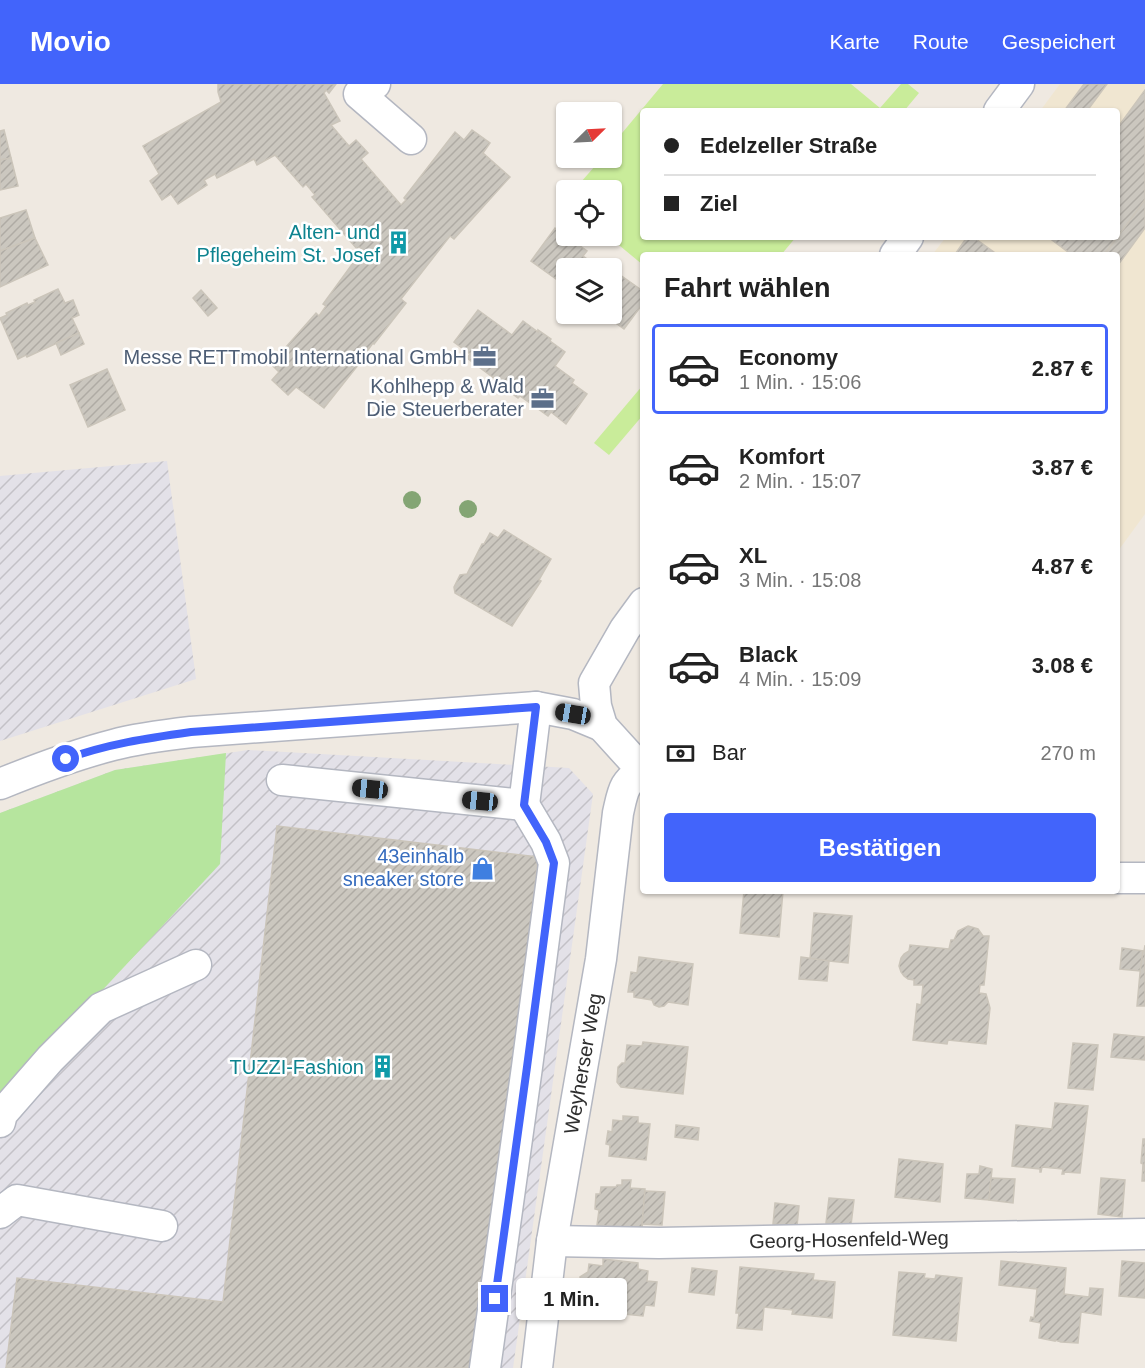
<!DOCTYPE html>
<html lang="de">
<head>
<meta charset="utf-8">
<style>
  :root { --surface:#fff; --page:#f2f2f2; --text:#222; --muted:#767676; --line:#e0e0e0; --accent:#4264fb }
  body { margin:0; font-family:Arial,sans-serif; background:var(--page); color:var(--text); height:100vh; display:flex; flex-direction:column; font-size:22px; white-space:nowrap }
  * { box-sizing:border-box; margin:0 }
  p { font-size:20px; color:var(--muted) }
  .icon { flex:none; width:33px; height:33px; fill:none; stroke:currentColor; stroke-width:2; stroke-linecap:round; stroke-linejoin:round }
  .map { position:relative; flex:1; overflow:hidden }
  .side { position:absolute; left:640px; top:168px; width:480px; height:642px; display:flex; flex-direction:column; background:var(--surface); border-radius:6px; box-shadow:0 2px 4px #0004 }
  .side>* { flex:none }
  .banner { position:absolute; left:640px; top:24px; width:480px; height:132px; border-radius:6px; box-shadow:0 2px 4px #0004; display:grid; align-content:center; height:132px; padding:0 24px; background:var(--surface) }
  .needle { width:39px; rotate:66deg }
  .fabs { position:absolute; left:556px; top:18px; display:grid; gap:12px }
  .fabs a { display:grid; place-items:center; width:66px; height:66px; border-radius:6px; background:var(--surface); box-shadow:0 2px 4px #0004; font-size:30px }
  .end { position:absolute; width:27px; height:27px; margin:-14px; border:8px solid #4264fb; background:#fff; box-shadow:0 0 0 3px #fff }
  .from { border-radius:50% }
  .bubble { position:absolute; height:42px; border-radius:6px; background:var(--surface); box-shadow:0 2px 4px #0004; font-size:20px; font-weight:700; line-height:42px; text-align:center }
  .car { position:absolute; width:18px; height:36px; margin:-18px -9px; border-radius:8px; box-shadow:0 0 4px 2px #0007; background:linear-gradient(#222 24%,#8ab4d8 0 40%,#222 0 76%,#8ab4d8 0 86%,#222 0) }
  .banner b { display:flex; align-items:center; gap:21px; height:57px; font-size:22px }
  .banner b+b { border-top:2px solid var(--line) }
  .banner i { width:15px; height:15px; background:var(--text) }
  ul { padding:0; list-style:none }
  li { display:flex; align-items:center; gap:18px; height:90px; margin:0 12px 9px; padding:0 12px; border:3px solid transparent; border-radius:6px }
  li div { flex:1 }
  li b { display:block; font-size:22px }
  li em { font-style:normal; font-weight:700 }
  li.selected { border-color:var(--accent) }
  li>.icon { width:54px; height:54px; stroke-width:1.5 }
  h2 { padding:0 24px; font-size:27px; line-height:72px }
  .pay { display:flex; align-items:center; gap:15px; height:66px; padding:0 24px; font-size:22px }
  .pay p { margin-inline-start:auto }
  .action { display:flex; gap:12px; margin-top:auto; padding:12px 24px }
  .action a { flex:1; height:69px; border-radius:6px; background:var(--accent); color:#fff; font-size:24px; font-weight:700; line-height:69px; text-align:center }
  header { display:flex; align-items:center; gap:36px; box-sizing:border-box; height:84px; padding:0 30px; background:var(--accent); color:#fff }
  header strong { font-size:28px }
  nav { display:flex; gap:33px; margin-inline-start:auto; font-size:21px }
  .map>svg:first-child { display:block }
  .industrial { fill:url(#industrial-furrows) }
  .education { fill:#f0e6d1 }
  .grass { fill:#b6e59e }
  .pitch { fill:#c9ec9a }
  .building { fill:url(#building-hatch); stroke:#cbc5ba; stroke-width:1.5 }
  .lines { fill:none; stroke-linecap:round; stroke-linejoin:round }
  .minor-casing { stroke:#b4b7c1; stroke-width:33 }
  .minor { stroke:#fff; stroke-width:30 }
  .tree { fill:#84a574 }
  .route { stroke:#4264fb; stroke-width:8 }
  .labels { text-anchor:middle; stroke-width:5; stroke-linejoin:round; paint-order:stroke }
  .culture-label { font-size:20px; fill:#0d838f; stroke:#fff; text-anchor:end }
  .service-label { font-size:20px; fill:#4e5e75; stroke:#fff; text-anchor:end }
  .shop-label { font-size:20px; fill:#366cbe; stroke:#fff; text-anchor:end }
  .street-label { font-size:20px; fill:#2e2e2e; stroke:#fff }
</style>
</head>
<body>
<header>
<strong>Movio</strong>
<nav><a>Karte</a><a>Route</a><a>Gespeichert</a></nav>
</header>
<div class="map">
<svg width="1145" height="1284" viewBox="0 0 1145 1284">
  <defs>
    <pattern id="industrial-furrows" width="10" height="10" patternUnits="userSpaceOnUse" patternTransform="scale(1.5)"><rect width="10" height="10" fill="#e3e1e8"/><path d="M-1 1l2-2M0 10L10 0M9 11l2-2" fill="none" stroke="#c3c1c7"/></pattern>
    <pattern id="building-hatch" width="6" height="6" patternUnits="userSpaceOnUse" patternTransform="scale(1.5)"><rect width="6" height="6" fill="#cbc7bf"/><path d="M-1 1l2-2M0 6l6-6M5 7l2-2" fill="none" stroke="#afaba4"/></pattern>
  </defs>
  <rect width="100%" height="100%" fill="#efe9e1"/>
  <g class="industrial">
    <polygon points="167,377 196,595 0,657 0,392"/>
    <polygon points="248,666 569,684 593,710 513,1284 0,1284 0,729 115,686"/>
  </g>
  <polygon class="education" points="1060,0 1145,0 1145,430 1118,467 1118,171 932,171 946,153 1118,153 1118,27 1040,27"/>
  <polygon class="grass" points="226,669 220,780 0,1016 0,729 115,686"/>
  <g class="pitch">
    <polygon points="663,0 851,0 880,24 901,0 908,0 919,9 904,27 644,27 644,153 796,153 781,171 644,171 643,181 608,152 612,152 612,106 574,106 602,74 612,74 612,61"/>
    <polygon points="643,301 643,331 609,371 594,359"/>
  </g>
  <g class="building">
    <polygon points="218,0 336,0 329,9 326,6 324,9 340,37 331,41 349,62 356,56 368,69 361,75 401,121 406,116 404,114 455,48 464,56 472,46 490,59 483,69 510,93 454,155 450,152 401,215 406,219 374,260 373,259 365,270 366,271 324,324 296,303 288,311 272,296 279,288 271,280 316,229 319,232 326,222 323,220 353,179 356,181 366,169 359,163 357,165 312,113 315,111 306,100 303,103 275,71 257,81 254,75 217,94 215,90 204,96 207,101 178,120 171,110 162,116 150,97 159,90 143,62 221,18 218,8"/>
    <polygon points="1084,0 1107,0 1087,27 1064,27"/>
    <polygon points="1145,6 1145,116 1118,153 1118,43"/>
    <polygon points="4,46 11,74 0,76 0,47"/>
    <polygon points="11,74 18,102 0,106 0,76"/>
    <polygon points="1145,116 1145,144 1118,181 1118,171 1104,171"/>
    <polygon points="26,126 35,154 0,167 0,134"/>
    <polygon points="555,144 564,151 567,148 567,152 576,152 580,155 576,159 587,167 583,172 590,177 588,181 593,184 567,184 567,194 563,200 531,177"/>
    <polygon points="967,153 973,153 998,171 958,171 956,169"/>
    <polygon points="1048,153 1117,153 1104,171 1072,171"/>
    <polygon points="35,154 48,181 0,203 0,167"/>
    <polygon points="616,188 644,208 644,218 624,245 603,230 612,230 612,193"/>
    <polygon points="58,205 65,219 73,216 79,231 72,234 79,249 27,273 26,271 18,275 0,234 7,231 6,229 27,219 28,221 35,218 34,216"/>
    <polygon points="201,206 217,224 208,232 193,214"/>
    <polygon points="478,226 512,251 523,237 538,248 538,246 551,255 550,257 565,268 555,282 574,296 572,299 587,310 566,340 551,328 548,332 520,312 518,314 494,296 495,295 467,274 470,270 454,258"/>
    <polygon points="79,249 84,260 61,271 56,259"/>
    <polygon points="107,285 125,326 88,343 70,301"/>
    <polygon points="504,446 551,475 539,496 541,497 512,542 455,509 454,503 460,491 467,490 482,460 484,460 490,449 498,454"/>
    <polygon points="277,742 538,773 479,1284 6,1284 17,1194 223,1218"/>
    <polygon points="744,807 783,807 779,853 740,849"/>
    <polygon points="814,829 852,832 848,879 810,875"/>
    <polygon points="968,842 978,845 983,852 989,852 984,901 980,901 979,909 986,910 990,924 986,960 948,956 947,960 913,956 917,920 921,921 923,901 914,901 914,896 908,895 904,892 901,888 899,882 901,874 904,870 909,867 910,861 949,865 951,856 954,856 958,847"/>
    <polygon points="1145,861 1145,922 1137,922 1142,867 1144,867"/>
    <polygon points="1122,864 1143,867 1140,887 1120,885"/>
    <polygon points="639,873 693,880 688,921 668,918 664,922 659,923 654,921 652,916 634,913 634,908 628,908 631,888 637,889"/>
    <polygon points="801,873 829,877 827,897 799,895"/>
    <polygon points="1114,950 1145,953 1145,976 1111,973"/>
    <polygon points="643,958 688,963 683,1010 621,1003 617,998 618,983 622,979 625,979 627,961 642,962"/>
    <polygon points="1073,959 1098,961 1093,1006 1068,1004"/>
    <polygon points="1055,1019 1088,1022 1080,1089 1064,1088 1064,1090 1062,1090 1063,1085 1042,1083 1041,1088 1040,1088 1040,1085 1012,1082 1016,1041 1052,1045"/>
    <polygon points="623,1032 638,1033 638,1039 650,1040 646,1076 609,1072 610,1061 606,1060 608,1047 612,1048 613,1036 623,1037"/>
    <polygon points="676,1041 699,1044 698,1056 675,1053"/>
    <polygon points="1143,1055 1145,1055 1145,1097 1142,1097 1143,1080 1141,1079"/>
    <polygon points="899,1075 943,1080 940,1118 895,1113"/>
    <polygon points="980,1082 992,1085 989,1116 965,1114 967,1090 979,1090"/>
    <polygon points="991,1094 1015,1095 1013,1119 989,1116"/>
    <polygon points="1101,1094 1125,1096 1122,1133 1098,1130"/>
    <polygon points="622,1096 631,1096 630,1104 645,1105 642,1145 597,1141 599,1126 595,1125 596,1110 600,1110 601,1103 616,1103 617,1101 622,1101"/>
    <polygon points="645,1107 665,1108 662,1141 642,1140"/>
    <polygon points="829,1114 854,1116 851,1141 826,1139"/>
    <polygon points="775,1119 799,1122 797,1142 773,1140"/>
    <polygon points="603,1175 638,1179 638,1185 648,1187 647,1197 657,1198 654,1222 645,1221 643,1232 584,1226 586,1205 581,1202 580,1193 588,1188 589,1180 603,1182"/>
    <polygon points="1001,1177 1066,1184 1064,1210 1089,1213 1090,1204 1103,1205 1101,1231 1081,1228 1078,1259 1061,1258 1055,1256 1055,1257 1039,1254 1041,1239 1030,1237 1031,1233 1034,1234 1037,1205 999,1201"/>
    <polygon points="1122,1177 1145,1179 1145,1214 1119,1212"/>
    <polygon points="740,1183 814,1190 813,1196 835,1198 832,1234 792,1230 793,1226 764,1223 762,1246 737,1244 739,1229 736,1229"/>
    <polygon points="692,1184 717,1187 714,1211 689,1208"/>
    <polygon points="899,1188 925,1190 924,1194 935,1195 936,1191 962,1194 956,1257 893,1251"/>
  </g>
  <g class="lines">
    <defs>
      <g id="minor">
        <polyline points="375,0 359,10 411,55"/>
        <polyline points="999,27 1019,0"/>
        <polyline points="895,171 908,153"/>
        <polyline points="642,686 602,642 596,622 594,599 625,545 644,519"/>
        <polyline points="282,696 524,721 536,623"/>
        <path d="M0 700C37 685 74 671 113 661 139 654 165 651 191 648L536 623 573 630 602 642"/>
        <polyline points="1118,794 1145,794"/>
        <polyline points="0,1038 2,1030 50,975 101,924 196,881"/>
        <polyline points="0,1129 17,1116 162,1142"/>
        <path id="s1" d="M552 1157 659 1159 1145 1150"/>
        <polyline points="485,1284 527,983 554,779 546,758 524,721"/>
        <path id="s2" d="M537 1284 552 1157 601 875 618 729C623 707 623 698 644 686"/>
      </g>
    </defs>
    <use href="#minor" class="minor-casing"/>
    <use href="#minor" class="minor"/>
  </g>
  <g class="tree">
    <circle cx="412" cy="416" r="9"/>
    <circle cx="468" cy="425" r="9"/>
  </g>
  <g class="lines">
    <path class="route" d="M66 675C107 660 148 654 191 648L536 623 524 721 546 758 554 779 527 983 495 1215"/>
  </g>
  <defs>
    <symbol id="building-bare" viewBox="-9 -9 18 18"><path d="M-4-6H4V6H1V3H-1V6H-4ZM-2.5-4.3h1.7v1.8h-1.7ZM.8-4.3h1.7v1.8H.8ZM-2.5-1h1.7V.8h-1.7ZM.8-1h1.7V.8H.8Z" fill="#0f9aa8" stroke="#fff" stroke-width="2.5" paint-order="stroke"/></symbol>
    <symbol id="office-bare" viewBox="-9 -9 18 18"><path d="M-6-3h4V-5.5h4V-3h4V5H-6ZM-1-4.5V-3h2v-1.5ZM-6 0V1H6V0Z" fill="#5c6f8a" stroke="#fff" stroke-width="2.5" paint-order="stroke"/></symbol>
    <symbol id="shop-bare" viewBox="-9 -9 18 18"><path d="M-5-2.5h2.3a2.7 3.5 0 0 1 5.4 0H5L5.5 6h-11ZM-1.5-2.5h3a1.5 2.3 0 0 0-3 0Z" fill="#3f7fe0" stroke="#fff" stroke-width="2.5" paint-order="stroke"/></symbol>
  </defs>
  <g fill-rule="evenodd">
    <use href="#building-bare" x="382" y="142" width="33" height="33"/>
    <use href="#office-bare" x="468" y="256" width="33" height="33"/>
    <use href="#office-bare" x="526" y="298" width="33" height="33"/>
    <use href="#shop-bare" x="466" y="768" width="33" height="33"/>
    <use href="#building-bare" x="366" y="966" width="33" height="33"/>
  </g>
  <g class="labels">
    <g class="culture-label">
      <text x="380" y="155">Alten- und<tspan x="380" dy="23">Pflegeheim St. Josef</tspan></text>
      <text x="364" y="990">TUZZI-Fashion</text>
    </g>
    <g class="service-label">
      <text x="467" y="280">Messe RETTmobil International GmbH</text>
      <text x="524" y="309">Kohlhepp &amp; Wald<tspan x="524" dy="23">Die Steuerberater</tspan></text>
    </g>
    <g class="shop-label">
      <text x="464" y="779">43einhalb<tspan x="464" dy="23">sneaker store</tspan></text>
    </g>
    <g class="street-label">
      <text dy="7" stroke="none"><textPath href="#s2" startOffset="308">Weyherser Weg</textPath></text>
      <text dy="7" stroke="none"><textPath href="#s1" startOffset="297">Georg-Hosenfeld-Weg</textPath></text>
    </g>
  </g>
</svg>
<div class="fabs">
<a><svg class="needle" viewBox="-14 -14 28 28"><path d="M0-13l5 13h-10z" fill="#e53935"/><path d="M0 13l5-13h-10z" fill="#767676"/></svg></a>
<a><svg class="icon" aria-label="locate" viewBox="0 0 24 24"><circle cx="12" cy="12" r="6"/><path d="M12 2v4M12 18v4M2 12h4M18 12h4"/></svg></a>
<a><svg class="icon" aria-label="layers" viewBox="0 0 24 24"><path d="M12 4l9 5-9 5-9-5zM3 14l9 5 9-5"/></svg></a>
</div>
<i class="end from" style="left:66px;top:675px"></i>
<i class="end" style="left:495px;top:1215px"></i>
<div class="bubble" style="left:516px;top:1194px;width:111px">1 Min.</div>
<i class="car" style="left:573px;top:630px;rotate:280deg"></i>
<i class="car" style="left:370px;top:705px;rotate:276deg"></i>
<i class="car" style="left:480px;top:717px;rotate:276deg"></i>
<div class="banner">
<b><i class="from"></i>Edelzeller Straße</b>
<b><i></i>Ziel</b>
</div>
<section class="side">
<h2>Fahrt wählen</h2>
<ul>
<li class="selected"><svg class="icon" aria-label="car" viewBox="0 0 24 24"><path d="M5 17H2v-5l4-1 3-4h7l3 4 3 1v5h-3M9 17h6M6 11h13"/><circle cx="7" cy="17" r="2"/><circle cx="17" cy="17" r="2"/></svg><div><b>Economy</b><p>1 Min. · 15:06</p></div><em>2.87 €</em></li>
<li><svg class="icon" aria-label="car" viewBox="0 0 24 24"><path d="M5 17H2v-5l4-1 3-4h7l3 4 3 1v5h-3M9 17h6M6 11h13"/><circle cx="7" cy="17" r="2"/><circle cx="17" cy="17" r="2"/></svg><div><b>Komfort</b><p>2 Min. · 15:07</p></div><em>3.87 €</em></li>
<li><svg class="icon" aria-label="car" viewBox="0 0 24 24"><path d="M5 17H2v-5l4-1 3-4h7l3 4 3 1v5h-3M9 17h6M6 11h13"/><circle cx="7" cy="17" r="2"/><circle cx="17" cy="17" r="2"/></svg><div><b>XL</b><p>3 Min. · 15:08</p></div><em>4.87 €</em></li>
<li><svg class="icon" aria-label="car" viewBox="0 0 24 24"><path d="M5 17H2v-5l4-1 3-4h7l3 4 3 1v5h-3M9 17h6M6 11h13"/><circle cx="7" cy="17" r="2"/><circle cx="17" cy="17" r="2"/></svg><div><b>Black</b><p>4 Min. · 15:09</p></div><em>3.08 €</em></li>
</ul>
<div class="pay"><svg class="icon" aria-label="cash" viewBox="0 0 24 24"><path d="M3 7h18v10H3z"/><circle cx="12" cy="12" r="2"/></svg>Bar<p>270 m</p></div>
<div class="action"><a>Bestätigen</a></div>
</section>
</div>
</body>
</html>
